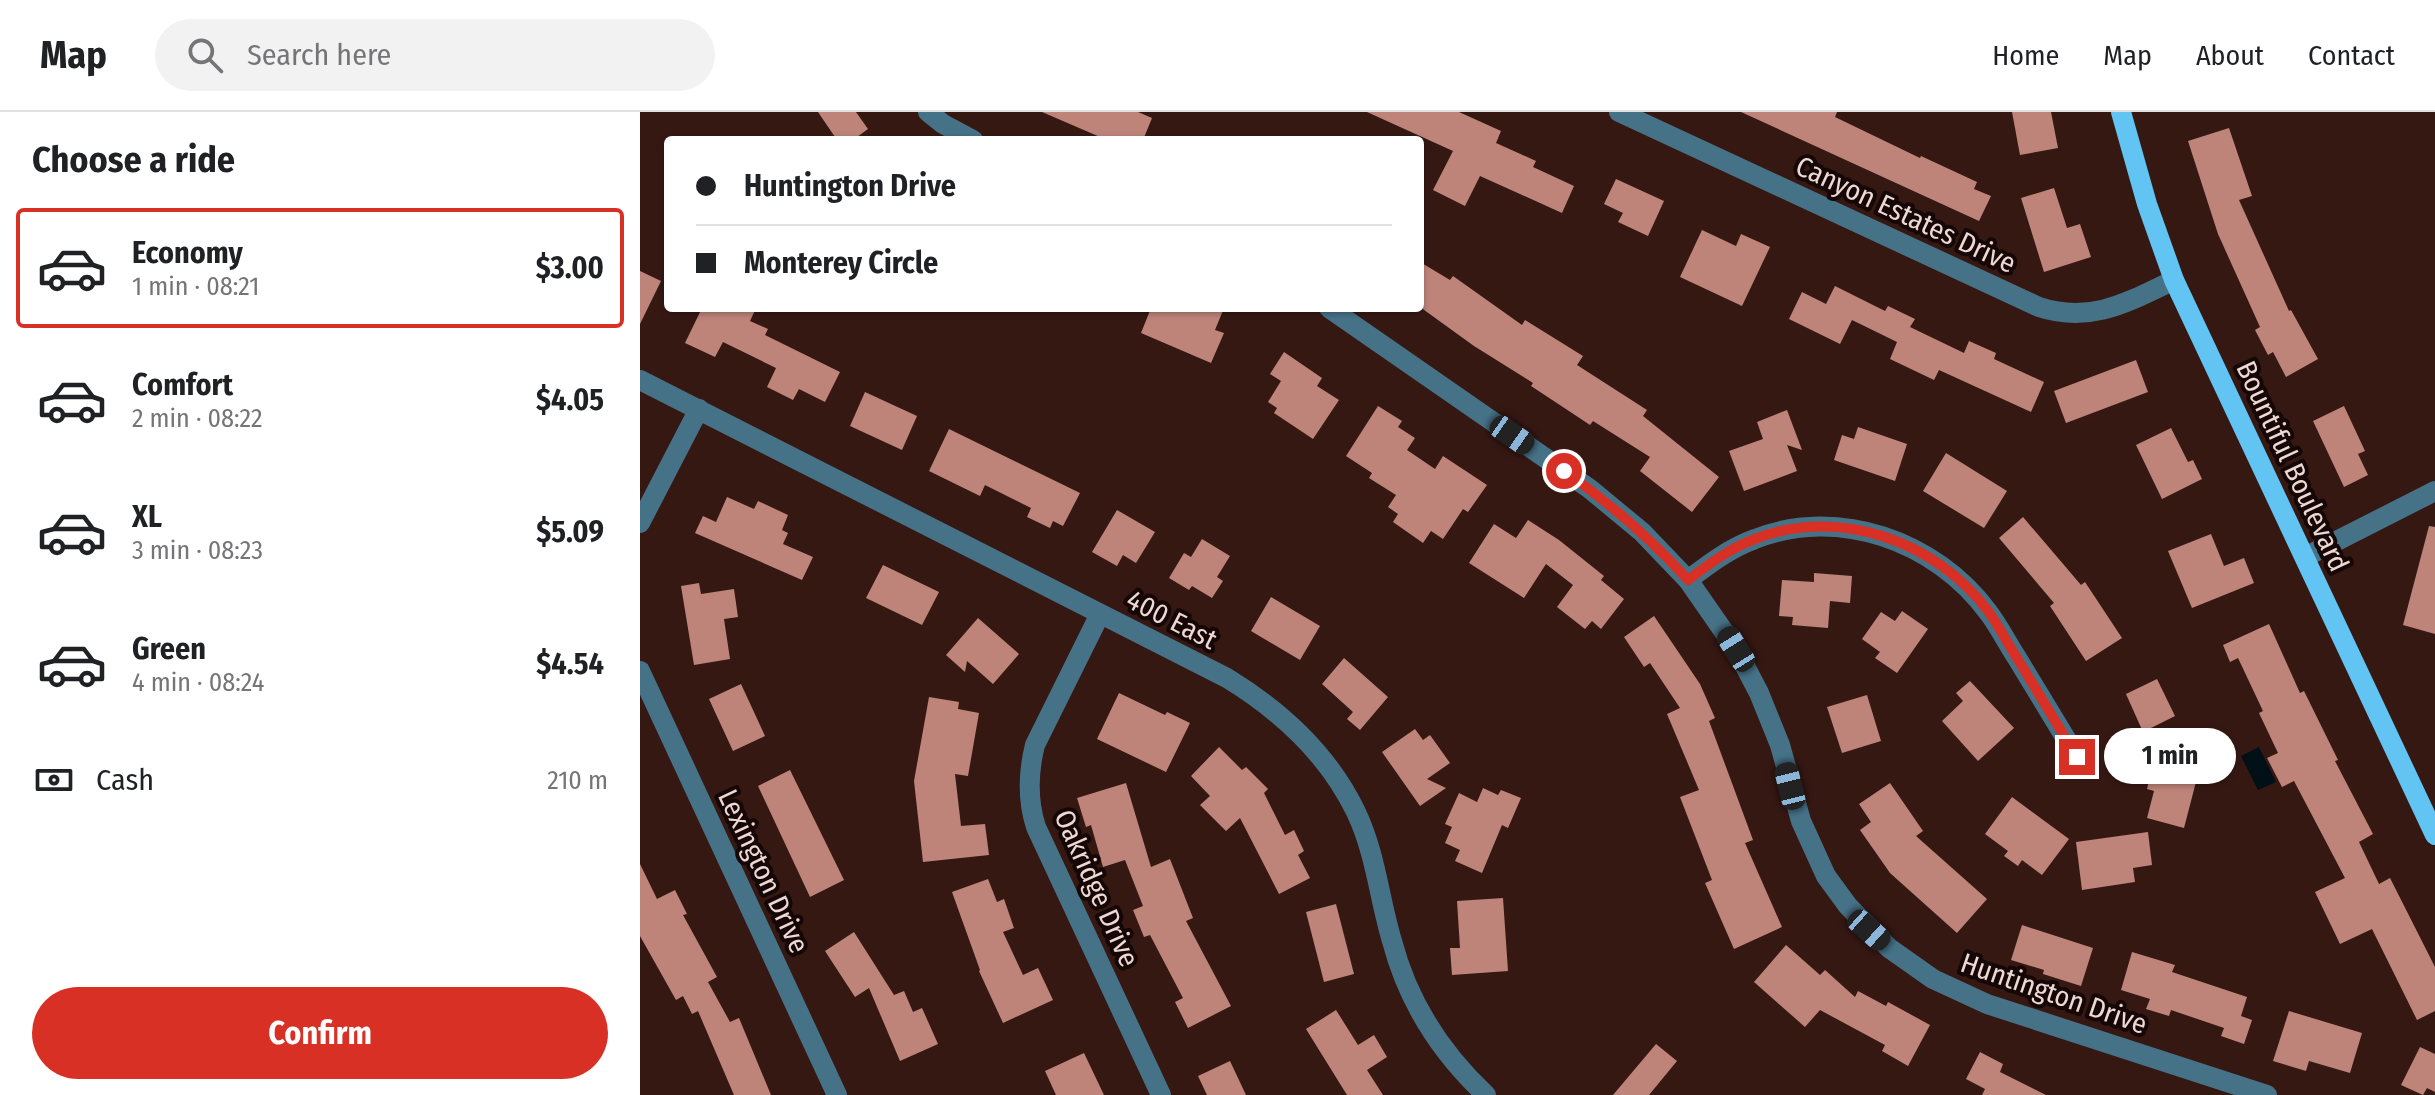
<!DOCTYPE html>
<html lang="en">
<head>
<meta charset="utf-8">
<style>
  :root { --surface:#fff; --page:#f2f2f2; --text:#202124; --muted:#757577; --line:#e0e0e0; --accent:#d93025 }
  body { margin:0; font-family:"Fira Sans Condensed",sans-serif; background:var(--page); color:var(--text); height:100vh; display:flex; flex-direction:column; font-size:30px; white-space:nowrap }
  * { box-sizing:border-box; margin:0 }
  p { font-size:26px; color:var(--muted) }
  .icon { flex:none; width:44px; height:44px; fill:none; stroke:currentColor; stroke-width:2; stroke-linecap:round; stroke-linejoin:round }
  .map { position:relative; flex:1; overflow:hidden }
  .sheet { display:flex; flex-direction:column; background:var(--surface); width:640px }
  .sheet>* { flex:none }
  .hud { position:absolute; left:24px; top:24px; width:760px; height:176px; border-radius:8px; box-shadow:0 2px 6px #0004; display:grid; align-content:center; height:176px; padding:0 32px; background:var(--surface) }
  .end { position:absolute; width:36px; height:36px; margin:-18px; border:10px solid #d93025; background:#fff; box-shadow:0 0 0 4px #fff }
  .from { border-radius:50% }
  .bubble { position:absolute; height:56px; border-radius:28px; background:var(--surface); box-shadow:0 2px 6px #0004; font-size:26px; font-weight:700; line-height:56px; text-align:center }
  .car { position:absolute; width:24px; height:48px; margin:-24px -12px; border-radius:10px; box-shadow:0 0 6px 2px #0007; background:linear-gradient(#222 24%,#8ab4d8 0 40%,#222 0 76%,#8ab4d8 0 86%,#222 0) }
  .hud b { display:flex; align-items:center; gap:28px; height:76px; font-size:30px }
  .hud b+b { border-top:2px solid var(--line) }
  .hud i { width:20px; height:20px; background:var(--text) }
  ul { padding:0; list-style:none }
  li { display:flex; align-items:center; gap:24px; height:120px; margin:0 16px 12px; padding:0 16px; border:4px solid transparent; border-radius:8px }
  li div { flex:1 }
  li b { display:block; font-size:30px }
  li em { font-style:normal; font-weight:700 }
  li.active { border-color:var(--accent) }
  li>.icon { width:72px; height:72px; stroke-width:1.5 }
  h2 { padding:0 32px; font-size:36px; line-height:96px }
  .pay { display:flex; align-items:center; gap:20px; height:88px; padding:0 32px; font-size:30px }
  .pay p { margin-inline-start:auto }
  .cta { display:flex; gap:16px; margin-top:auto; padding:16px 32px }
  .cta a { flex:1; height:92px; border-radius:48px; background:var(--accent); color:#fff; font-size:32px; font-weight:700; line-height:92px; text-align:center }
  header { display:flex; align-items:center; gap:48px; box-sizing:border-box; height:112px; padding:0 40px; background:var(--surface); border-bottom:2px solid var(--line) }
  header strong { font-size:38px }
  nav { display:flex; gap:44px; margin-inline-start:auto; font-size:28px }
  .search { width:560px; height:72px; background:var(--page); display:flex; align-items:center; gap:20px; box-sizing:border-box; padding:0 28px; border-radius:44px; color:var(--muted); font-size:30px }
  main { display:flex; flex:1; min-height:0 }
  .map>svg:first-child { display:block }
  .water { fill:#010f17 }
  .building { fill:#be847a }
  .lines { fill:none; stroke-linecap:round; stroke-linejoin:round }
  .minor { stroke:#467288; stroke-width:20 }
  .major { stroke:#61c4f2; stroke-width:20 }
  .route { stroke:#d93025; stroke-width:10 }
  .labels { text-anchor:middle; stroke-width:8; stroke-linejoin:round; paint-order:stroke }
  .street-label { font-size:28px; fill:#eed8d4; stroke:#140706 }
</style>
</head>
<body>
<header>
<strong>Map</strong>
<div class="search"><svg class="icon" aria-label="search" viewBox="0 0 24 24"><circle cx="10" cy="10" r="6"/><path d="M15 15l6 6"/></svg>Search here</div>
<nav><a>Home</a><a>Map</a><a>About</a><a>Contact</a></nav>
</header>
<main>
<section class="sheet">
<h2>Choose a ride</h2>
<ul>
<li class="active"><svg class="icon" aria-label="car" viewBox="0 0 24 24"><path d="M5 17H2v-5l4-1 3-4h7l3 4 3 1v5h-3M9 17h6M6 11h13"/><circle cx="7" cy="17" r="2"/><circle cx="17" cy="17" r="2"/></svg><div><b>Economy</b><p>1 min · 08:21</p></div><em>$3.00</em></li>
<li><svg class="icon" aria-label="car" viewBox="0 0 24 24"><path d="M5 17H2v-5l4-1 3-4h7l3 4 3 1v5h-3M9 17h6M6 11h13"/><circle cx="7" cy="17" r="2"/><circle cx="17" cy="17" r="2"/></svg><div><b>Comfort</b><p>2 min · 08:22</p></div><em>$4.05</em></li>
<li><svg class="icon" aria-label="car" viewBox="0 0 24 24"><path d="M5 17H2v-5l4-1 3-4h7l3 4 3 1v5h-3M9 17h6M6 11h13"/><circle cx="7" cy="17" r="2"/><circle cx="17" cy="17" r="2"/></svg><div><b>XL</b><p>3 min · 08:23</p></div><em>$5.09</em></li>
<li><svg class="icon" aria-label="car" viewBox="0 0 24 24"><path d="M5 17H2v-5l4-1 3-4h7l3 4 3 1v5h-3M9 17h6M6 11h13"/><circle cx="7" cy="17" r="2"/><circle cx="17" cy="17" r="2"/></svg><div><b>Green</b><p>4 min · 08:24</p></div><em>$4.54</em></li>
</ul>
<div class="pay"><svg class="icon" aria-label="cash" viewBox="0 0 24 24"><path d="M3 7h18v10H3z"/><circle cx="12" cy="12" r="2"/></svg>Cash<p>210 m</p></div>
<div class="cta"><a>Confirm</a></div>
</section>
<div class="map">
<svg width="1795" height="983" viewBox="0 0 1795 983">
  <rect width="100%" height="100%" fill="#361813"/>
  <polygon class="water" points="1619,635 1636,670 1618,678 1601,644"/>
  <g class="building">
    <polygon points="178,0 216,0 228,17 213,28 197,28"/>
    <polygon points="402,0 498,0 512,6 503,28 467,28"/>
    <polygon points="727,0 819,0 861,19 856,31 896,49 893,55 934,74 922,101 840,64 825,94 793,78 813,39"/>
    <polygon points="1101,0 1197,0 1195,5 1280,46 1281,44 1337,70 1334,77 1351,84 1339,109"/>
    <polygon points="1372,0 1411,0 1418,36 1380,43"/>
    <polygon points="1589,16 1612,84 1599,88 1649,199 1651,198 1678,247 1646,265 1633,240 1628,243 1615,218 1620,215 1578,122 1548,29"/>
    <polygon points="976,67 1024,89 1008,124 978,110 983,101 964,92"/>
    <polygon points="1414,76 1427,116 1440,112 1451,145 1404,160 1381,86"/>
    <polygon points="1062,118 1096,134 1101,122 1130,135 1102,194 1040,165"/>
    <polygon points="780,150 810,168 813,164 882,213 885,208 943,244 937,253 1007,298 1003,304 1079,365 1052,400 1000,359 1010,345 953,309 950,313 932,301 891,274 893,271 834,234 780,195"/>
    <polygon points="0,159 21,169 0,212"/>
    <polygon points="1195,174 1245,199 1248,194 1275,207 1270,215 1324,241 1329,229 1356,241 1354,247 1404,270 1391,300 1299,258 1294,268 1250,247 1257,230 1212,208 1200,232 1149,207 1162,180 1186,192"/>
    <polygon points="62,196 116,196 110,209 128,217 125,223 200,260 185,290 159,277 153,288 127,275 136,256 83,230 75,245 45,231"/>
    <polygon points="511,196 584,196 575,218 584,221 571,251 501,221"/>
    <polygon points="644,240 682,266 677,274 699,288 673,327 634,301 637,296 628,290 641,269 630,262"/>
    <polygon points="1496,248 1508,280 1426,311 1414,279"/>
    <polygon points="225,280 277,304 262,338 210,314"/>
    <polygon points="738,294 762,309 758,315 775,326 767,338 795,357 803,344 847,373 828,400 823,397 803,427 791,419 783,431 753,410 758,402 748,395 756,383 729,366 732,361 706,344"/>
    <polygon points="1704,294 1725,339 1718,342 1728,363 1704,375 1673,309"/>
    <polygon points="1147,298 1162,338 1147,333 1157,359 1104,379 1089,339 1123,327 1117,310"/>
    <polygon points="1218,315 1267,332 1255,369 1194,348 1202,323 1214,327"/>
    <polygon points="1531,316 1548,350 1553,348 1562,367 1522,387 1496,333"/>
    <polygon points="309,317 440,381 423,414 413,409 410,416 387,405 391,396 345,373 340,384 289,359"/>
    <polygon points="1306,341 1367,379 1344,416 1283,379"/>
    <polygon points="87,385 114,397 118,389 148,403 142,418 148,421 143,432 173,445 162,468 55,421 63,404 76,410"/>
    <polygon points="477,398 515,420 496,451 483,443 477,454 452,440"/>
    <polygon points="1383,405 1441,473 1445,470 1482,526 1446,549 1410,494 1414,491 1359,426"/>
    <polygon points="888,408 919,428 964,464 961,468 984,487 961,517 952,509 945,517 917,495 933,473 906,452 884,486 829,451 854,412 876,426"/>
    <polygon points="1789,414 1795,415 1795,522 1763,513"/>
    <polygon points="1571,422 1584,454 1604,446 1614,471 1552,496 1528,439"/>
    <polygon points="562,427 590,444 577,465 583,469 572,486 552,474 549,478 529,466 544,441 551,445"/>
    <polygon points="243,453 299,480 282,513 226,486"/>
    <polygon points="1174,461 1212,464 1210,491 1190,489 1188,516 1152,513 1153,505 1139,504 1142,468 1174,470"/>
    <polygon points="59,471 61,482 94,477 98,505 84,507 90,547 54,553 41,474"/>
    <polygon points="631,485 680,514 660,548 611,519"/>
    <polygon points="1262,499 1288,517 1257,561 1235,546 1240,540 1222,527 1241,500 1255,509"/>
    <polygon points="1014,504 1060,572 1075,606 1069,609 1113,728 1105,731 1142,815 1094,837 1065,771 1072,768 1040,685 1059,678 1027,602 1040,596 1010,551 1004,555 984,525"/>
    <polygon points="338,506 379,542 353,572 327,549 325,560 306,543"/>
    <polygon points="1629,512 1660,581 1664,579 1698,648 1695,649 1733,722 1719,730 1739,772 1750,766 1795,855 1795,899 1777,908 1732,817 1700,832 1675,780 1705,766 1654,669 1642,675 1627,646 1638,641 1619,601 1623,599 1598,546 1590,550 1583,533"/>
    <polygon points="704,546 748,585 720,618 707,607 713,600 682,572"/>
    <polygon points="1517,567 1535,604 1503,620 1486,582"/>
    <polygon points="1330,569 1374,616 1338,649 1302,609 1323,589 1316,581"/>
    <polygon points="101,572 125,624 93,639 69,587"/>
    <polygon points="479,581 525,603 527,600 550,611 526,660 457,627"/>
    <polygon points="1227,583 1241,629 1202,641 1187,595"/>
    <polygon points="289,585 319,590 318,597 339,601 328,664 315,662 321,714 345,712 349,743 283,750 274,669"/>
    <polygon points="775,617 783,628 790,623 810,651 787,667 806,676 780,694 742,640"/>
    <polygon points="579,635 602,658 606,655 628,677 624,681 645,723 654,718 664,739 658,743 670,766 639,782 600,706 586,719 560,693 570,684 551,664"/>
    <polygon points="1512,655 1557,666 1544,716 1507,706 1514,679 1507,677"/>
    <polygon points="150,658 204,768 170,785 118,674"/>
    <polygon points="486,671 511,755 530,747 553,806 546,809 591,894 548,916 535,890 543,886 510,823 504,825 493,798 503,794 485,748 463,755 451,713 446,715 437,686"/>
    <polygon points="1250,671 1283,719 1276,724 1347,787 1317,821 1250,761 1220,718 1231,710 1219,692"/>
    <polygon points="843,676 858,683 861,678 881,686 868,716 862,713 842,761 815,749 820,738 805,731 812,715 805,712 819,681 837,690"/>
    <polygon points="1372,685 1429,727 1402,763 1382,748 1378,754 1364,744 1368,739 1345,722"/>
    <polygon points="1508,720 1512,753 1493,756 1495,770 1442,778 1436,730"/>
    <polygon points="0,752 17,787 35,778 47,802 43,803 77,865 68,870 90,910 99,906 131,983 94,983 58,899 52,902 43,884 36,888 0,824"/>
    <polygon points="348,767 357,790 364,787 374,816 363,820 383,863 398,856 413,888 363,911 339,859 340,858 312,780"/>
    <polygon points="863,786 868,859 812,863 810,836 820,836 817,789"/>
    <polygon points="696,792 714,862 684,870 666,800"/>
    <polygon points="1382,813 1453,836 1441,874 1403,862 1404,858 1371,848"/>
    <polygon points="214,820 254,883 264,879 273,900 282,896 298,932 260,949 229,876 215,885 185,839"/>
    <polygon points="1146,833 1180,863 1185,858 1215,885 1218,879 1246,894 1248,890 1290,913 1268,954 1242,939 1245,933 1180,898 1165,915 1114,870"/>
    <polygon points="1492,840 1535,853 1532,860 1607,885 1601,904 1612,908 1604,932 1581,924 1584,916 1531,898 1529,904 1506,897 1510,887 1481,878"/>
    <polygon points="696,898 718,933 734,923 747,945 727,958 743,983 707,983 666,917"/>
    <polygon points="1649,899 1722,921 1710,961 1669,949 1666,959 1633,949"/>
    <polygon points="1016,932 1037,949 1009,983 973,983"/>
    <polygon points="1780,935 1795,942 1795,980 1787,976 1783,983 1761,973"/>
    <polygon points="1340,940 1363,952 1360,960 1406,983 1342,983 1345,977 1326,967"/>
    <polygon points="444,941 464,983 416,983 405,959"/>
    <polygon points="590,949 606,983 567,983 558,964"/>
  </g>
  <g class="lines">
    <g class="minor">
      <polyline points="288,0 303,12 333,28"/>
      <path d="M979 0 1399 195C1451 212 1488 190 1534 168"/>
      <polyline points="689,196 950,377 1002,420 1048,468 1096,537 1119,581 1140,633 1161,709 1186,764 1208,794 1249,836 1293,867 1347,892 1627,983"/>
      <path d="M0 268 587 566C641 599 688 642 716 700 736 742 739 786 752 829 768 890 800 940 846 983"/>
      <polyline points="0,411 59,297"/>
      <polyline points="1665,445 1795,379"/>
      <path d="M1048 468C1069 452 1090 436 1115 427 1198 394 1296 429 1348 500 1359 514 1367 531 1377 546 1397 579 1417 612 1437 645"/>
      <path d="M460 502 395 633C388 661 387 687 396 715L521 983"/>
      <polyline points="0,559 197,983"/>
    </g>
    <polyline class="major" points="1481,0 1507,92 1534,168 1795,723"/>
  </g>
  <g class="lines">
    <path class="route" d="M924 359C970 391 1011 427 1048 468 1069 452 1090 436 1115 427 1198 394 1296 429 1348 499 1359 514 1367 531 1377 546 1397 579 1417 612 1437 645"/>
  </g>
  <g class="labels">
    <g class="street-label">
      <text transform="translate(1266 102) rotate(25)" y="10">Canyon Estates Drive</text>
      <text transform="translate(1653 354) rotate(65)" y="10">Bountiful Boulevard</text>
      <text transform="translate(532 507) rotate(27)" y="10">400 East</text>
      <text transform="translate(124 759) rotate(65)" y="10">Lexington Drive</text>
      <text transform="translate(457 776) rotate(66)" y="10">Oakridge Drive</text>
      <text transform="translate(1414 881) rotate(19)" y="10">Huntington Drive</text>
    </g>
  </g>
</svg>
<i class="end from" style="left:924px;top:359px"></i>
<i class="end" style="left:1437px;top:645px"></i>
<div class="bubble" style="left:1464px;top:616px;width:132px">1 min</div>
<i class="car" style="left:872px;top:323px;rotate:125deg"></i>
<i class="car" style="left:1096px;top:537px;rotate:328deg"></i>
<i class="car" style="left:1150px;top:674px;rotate:346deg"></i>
<i class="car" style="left:1229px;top:818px;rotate:132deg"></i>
<div class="hud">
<b><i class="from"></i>Huntington Drive</b>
<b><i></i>Monterey Circle</b>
</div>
</div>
</main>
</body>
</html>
